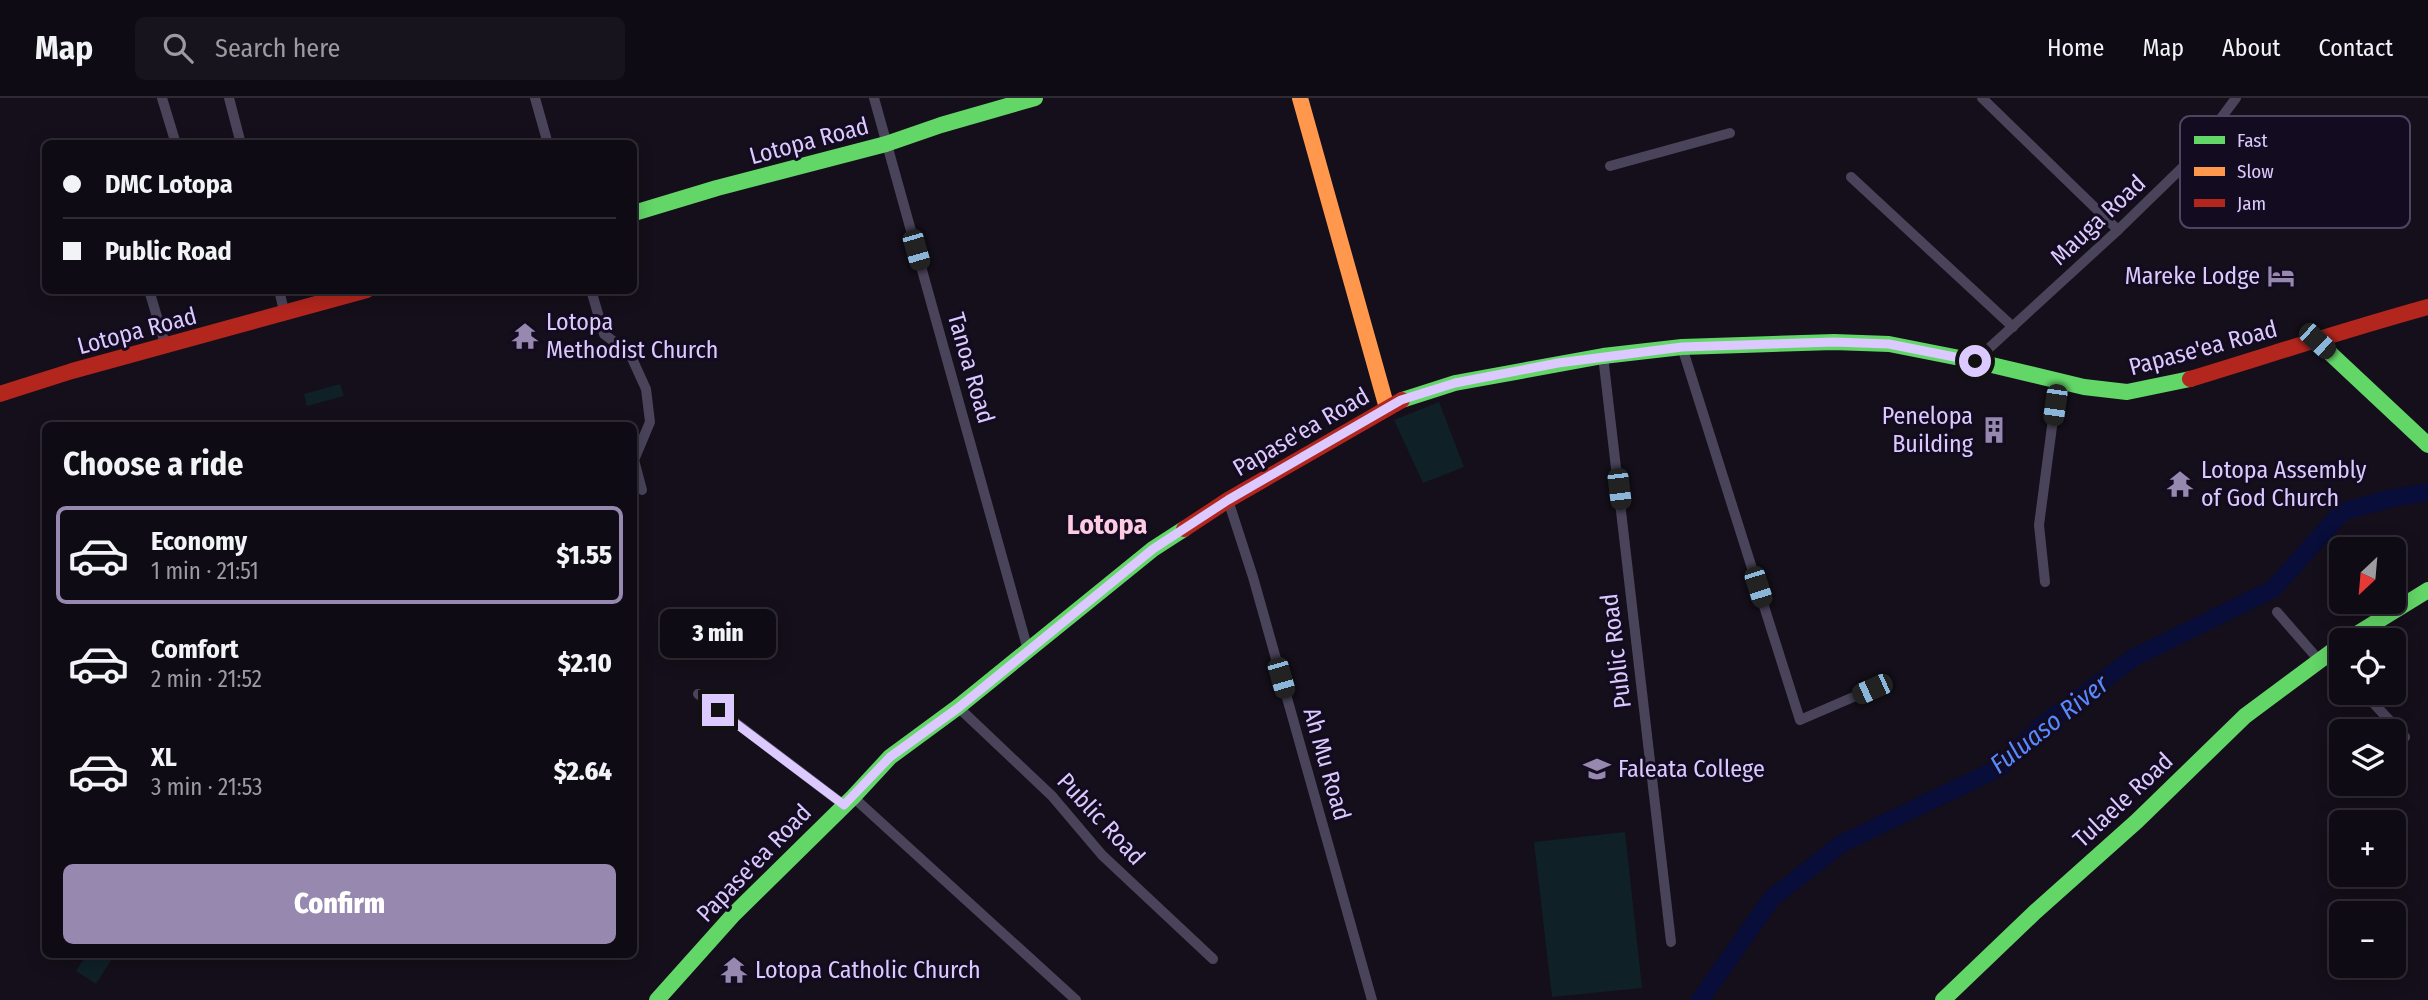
<!DOCTYPE html>
<html lang="en">
<head>
<meta charset="utf-8">
<style>
  :root { --surface:#0f0b14; --page:#18141d; --text:#f1f3f6; --muted:#9b9ba0; --line:#2f2b34; --accent:#9688af }
  body { margin:0; font-family:"Fira Sans Condensed",sans-serif; background:var(--page); color:var(--text); height:100vh; display:flex; flex-direction:column; font-size:26px; white-space:nowrap }
  * { box-sizing:border-box; margin:0 }
  p { font-size:23px; color:var(--muted) }
  .icon { flex:none; width:38px; height:38px; fill:none; stroke:currentColor; stroke-width:2; stroke-linecap:round; stroke-linejoin:round }
  .map { position:relative; flex:1; overflow:hidden }
  .sheet { position:absolute; left:42px; top:324px; width:595px; height:536px; display:flex; flex-direction:column; background:var(--surface); border-radius:10px; box-shadow:0 4px 18px #0003,0 0 0 2px var(--line) }
  .sheet>* { flex:none }
  .hud { position:absolute; left:42px; top:42px; width:595px; height:154px; border-radius:10px; box-shadow:0 4px 18px #0003,0 0 0 2px var(--line); display:grid; align-content:center; height:154px; padding:0 21px; background:var(--surface) }
  .needle { width:46px; rotate:206deg }
  .controls { position:absolute; left:2329px; top:439px; display:grid; gap:14px }
  .controls a { display:grid; place-items:center; width:77px; height:77px; border-radius:10px; background:var(--surface); box-shadow:0 4px 18px #0003,0 0 0 2px var(--line); font-size:35px }
  .end { position:absolute; width:32px; height:32px; margin:-16px; border:9px solid #dcc9ff; background:#111; box-shadow:0 0 0 4px #111 }
  .from { border-radius:50% }
  .bubble { position:absolute; height:49px; border-radius:10px; background:var(--surface); box-shadow:0 4px 18px #0003,0 0 0 2px var(--line); font-size:23px; font-weight:800; line-height:49px; text-align:center }
  .car { position:absolute; width:21px; height:42px; margin:-21px -10px; border-radius:9px; box-shadow:0 0 5px 2px #0007; background:linear-gradient(#222 24%,#8ab4d8 0 40%,#222 0 76%,#8ab4d8 0 86%,#222 0) }
  .hud b { display:flex; align-items:center; gap:24px; height:66px; font-size:26px }
  .hud b+b { border-top:2px solid var(--line) }
  .hud i { width:18px; height:18px; background:var(--text) }
  ul { padding:0; list-style:none }
  li { display:flex; align-items:center; gap:21px; height:98px; margin:0 14px 10px; padding:0 7px; border:4px solid transparent; border-radius:10px }
  li div { flex:1 }
  li b { display:block; font-size:26px }
  li em { font-style:normal; font-weight:800 }
  li.current { border-color:var(--accent) }
  li>.icon { width:63px; height:63px; stroke-width:1.5 }
  h2 { padding:0 21px; font-size:32px; line-height:84px }
  .button { display:flex; gap:14px; margin-top:auto; padding:14px 21px }
  .button a { flex:1; height:80px; border-radius:10px; background:var(--accent); color:#fff; font-size:28px; font-weight:800; line-height:80px; text-align:center }
  header { display:flex; align-items:center; gap:42px; box-sizing:border-box; height:98px; padding:0 35px; background:var(--surface); border-bottom:2px solid var(--line) }
  header strong { font-size:33px }
  nav { display:flex; gap:38px; margin-inline-start:auto; font-size:24px }
  .search { width:490px; height:63px; background:var(--page); display:flex; align-items:center; gap:18px; box-sizing:border-box; padding:0 24px; border-radius:10px; color:var(--muted); font-size:26px }
  .map>svg:first-child { display:block }
  .green { fill:#0f2027 }
  .lines { fill:none; stroke-linecap:round; stroke-linejoin:round }
  .river { stroke:#080d39; stroke-width:18 }
  .street { stroke:#4a445b; stroke-width:10 }
  .fast { stroke:#63d668; stroke-width:16 }
  .slow { stroke:#ff974d; stroke-width:16 }
  .jam { stroke:#b3261e; stroke-width:16 }
  .route { stroke:#dcc9ff; stroke-width:9 }
  .labels { text-anchor:middle; stroke-width:6; stroke-linejoin:round; paint-order:stroke }
  .street-label { font-size:24px; fill:#dcc9ff; stroke:#130b1f }
  .poi-label { font-size:24px; fill:#dcc9ff; stroke:#130b1f; text-anchor:start }
  .water-label { font-size:26px; font-style:italic; fill:#5789ff; stroke:#130b1f }
  .quarter-label { font-size:28px; font-weight:bold; fill:#ffcbe0; stroke:#130b1f }
  .key { fill:#130b1f; stroke:#4f4462; stroke-width:2 }
  .key-label { font-size:19px; fill:#dcc9ff }
</style>
</head>
<body>
<header>
<strong>Map</strong>
<div class="search"><svg class="icon" aria-label="search" viewBox="0 0 24 24"><circle cx="10" cy="10" r="6"/><path d="M15 15l6 6"/></svg>Search here</div>
<nav><a>Home</a><a>Map</a><a>About</a><a>Contact</a></nav>
</header>
<div class="map">
<svg width="2428" height="902" viewBox="0 0 2428 902">
  <rect width="100%" height="100%" fill="#140f1a"/>
  <g class="green">
    <polygon points="340,286 344,298 307,308 304,296"/>
    <polygon points="1439,304 1464,369 1423,385 1394,322"/>
    <polygon points="1625,734 1642,890 1552,899 1534,744"/>
    <polygon points="87,856 115,856 96,886 76,873"/>
  </g>
  <g class="lines">
    <polyline class="river" points="1700,902 1772,800 1841,746 2001,669 2039,630 2133,560 2273,491 2342,414 2388,401 2428,394"/>
    <g class="street">
      <polyline points="162,0 176,46"/>
      <polyline points="229,0 241,46"/>
      <polyline points="535,0 548,46"/>
      <polyline points="874,0 1028,552"/>
      <polyline points="1982,0 2118,132"/>
      <polyline points="1610,68 1730,35"/>
      <polyline points="1851,79 2013,229"/>
      <polyline points="149,192 166,249"/>
      <polyline points="279,192 285,217"/>
      <polyline points="591,192 604,236 630,256 646,291 650,324 634,362 642,392"/>
      <polyline points="1682,249 1800,622 1872,591"/>
      <polyline points="1603,258 1671,844"/>
      <polyline points="1975,263 2118,132 2190,62 2236,0"/>
      <polyline points="1228,402 1253,479 1372,902"/>
      <polyline points="2045,484 2039,427 2058,283"/>
      <polyline points="2277,514 2318,561"/>
      <polyline points="2326,555 2342,572"/>
      <polyline points="2364,595 2405,639"/>
      <polyline points="698,596 844,707"/>
      <polyline points="958,609 1052,698 1102,757 1213,861"/>
      <polyline points="853,699 1076,902"/>
    </g>
    <g class="fast">
      <polyline points="634,115 717,90 886,46 941,27 1035,0"/>
      <polyline points="2317,243 2428,347"/>
      <polyline points="1402,302 1455,285 1603,258 1682,249 1834,244 1889,246 1975,263 2084,289 2127,294 2190,281"/>
      <polyline points="2347,542 2428,492"/>
      <polyline points="657,902 734,816 853,699 890,659 958,609 1153,451 1184,431"/>
      <polyline points="1943,902 2035,814 2137,723 2245,618 2342,546"/>
    </g>
    <polyline class="slow" points="1300,0 1387,310"/>
    <g class="jam">
      <path d="M2190 281C2269 257 2348 231 2428 209"/>
      <polyline points="0,296 72,273 367,192"/>
      <polyline points="1184,431 1228,402 1402,302"/>
    </g>
  </g>
  <g class="lines">
    <polyline class="route" points="718,612 844,707 890,659 958,610 1153,451 1228,402 1401,302 1455,285 1558,265 1682,249 1834,244 1889,246 1975,263"/>
  </g>
  <defs>
    <symbol id="hotel-bare" viewBox="-9 -9 18 18"><path d="M-6-4.5h1.5V1H6V5H4.5V3h-9V5H-6ZM-4 0a1.8 1.8 0 1 1 3.6 0ZM.5 0V-2.5h3Q6-2.5 6 0Z" fill="#9688af" stroke="#130b1f" stroke-width="2.5" paint-order="stroke"/></symbol>
    <symbol id="temple-bare" viewBox="-9 -9 18 18"><path d="M0-6L5-2H3V0L6.5 2.5H4V6H1.5V3h-3V6H-4V2.5H-6.5L-3 0V-2H-5Z" fill="#9688af" stroke="#130b1f" stroke-width="2.5" paint-order="stroke"/></symbol>
    <symbol id="building-bare" viewBox="-9 -9 18 18"><path d="M-4-6H4V6H1V3H-1V6H-4ZM-2.5-4.3h1.7v1.8h-1.7ZM.8-4.3h1.7v1.8H.8ZM-2.5-1h1.7V.8h-1.7ZM.8-1h1.7V.8H.8Z" fill="#9688af" stroke="#130b1f" stroke-width="2.5" paint-order="stroke"/></symbol>
    <symbol id="school-bare" viewBox="-9 -9 18 18"><path d="M0-5L7-2L0 1L-7-2ZM-4 1L0 2.5L4 1V4Q0 6-4 4Z" fill="#9688af" stroke="#130b1f" stroke-width="2.5" paint-order="stroke"/></symbol>
  </defs>
  <g fill-rule="evenodd">
    <use href="#hotel-bare" x="2262" y="159" width="38" height="38"/>
    <use href="#temple-bare" x="506" y="219" width="38" height="38"/>
    <use href="#building-bare" x="1975" y="313" width="38" height="38"/>
    <use href="#temple-bare" x="2161" y="367" width="38" height="38"/>
    <use href="#school-bare" x="1578" y="652" width="38" height="38"/>
    <use href="#temple-bare" x="715" y="853" width="38" height="38"/>
  </g>
  <g class="labels">
    <g class="street-label">
      <text transform="translate(809 43) rotate(-15)" y="8">Lotopa Road</text>
      <text transform="translate(2098 122) rotate(-43)" y="8">Mauga Road</text>
      <text transform="translate(137 233) rotate(-15)" y="8">Lotopa Road</text>
      <text transform="translate(2203 250) rotate(-15)" y="8">Papase'ea Road</text>
      <text transform="translate(971 270) rotate(74)" y="8">Tanoa Road</text>
      <text transform="translate(1301 334) rotate(-30)" y="8">Papase'ea Road</text>
      <text transform="translate(1616 553) rotate(-97)" y="8">Public Road</text>
      <text transform="translate(1327 666) rotate(74)" y="8">Ah Mu Road</text>
      <text transform="translate(2123 702) rotate(-43)" y="8">Tulaele Road</text>
      <text transform="translate(1101 721) rotate(47)" y="8">Public Road</text>
      <text transform="translate(754 765) rotate(-46)" y="8">Papase'ea Road</text>
    </g>
    <g class="poi-label">
      <text x="2260" y="186" text-anchor="end">Mareke Lodge</text>
      <text x="546" y="232">Lotopa<tspan x="546" dy="28">Methodist Church</tspan></text>
      <text x="1973" y="326" text-anchor="end">Penelopa<tspan x="1973" dy="28">Building</tspan></text>
      <text x="2201" y="380">Lotopa Assembly<tspan x="2201" dy="28">of God Church</tspan></text>
      <text x="1618" y="679">Faleata College</text>
      <text x="755" y="880">Lotopa Catholic Church</text>
    </g>
    <g class="water-label">
      <text transform="translate(2049 626) rotate(-38)" y="9">Fuluaso River</text>
    </g>
    <g class="quarter-label">
      <text x="1107" y="436">Lotopa</text>
    </g>
  </g>
  <rect x="2180" y="18" width="230" height="112" rx="10" class="key"/>
  <rect x="2194" y="38" width="31" height="8" fill="#63d668"/>
  <rect x="2194" y="69" width="31" height="9" fill="#ff974d"/>
  <rect x="2194" y="101" width="31" height="8" fill="#b3261e"/>
  <g class="key-label">
    <text x="2237" y="49">Fast</text>
    <text x="2237" y="80">Slow</text>
    <text x="2237" y="112">Jam</text>
  </g>
</svg>
<div class="controls">
<a><svg class="needle" viewBox="-14 -14 28 28"><path d="M0-13l5 13h-10z" fill="#e53935"/><path d="M0 13l5-13h-10z" fill="#9b9ba0"/></svg></a>
<a><svg class="icon" aria-label="locate" viewBox="0 0 24 24"><circle cx="12" cy="12" r="6"/><path d="M12 2v4M12 18v4M2 12h4M18 12h4"/></svg></a>
<a><svg class="icon" aria-label="layers" viewBox="0 0 24 24"><path d="M12 4l9 5-9 5-9-5zM3 14l9 5 9-5"/></svg></a>
<a>+</a>
<a>−</a>
</div>
<i class="end from" style="left:1975px;top:263px"></i>
<i class="end" style="left:718px;top:612px"></i>
<div class="bubble" style="left:660px;top:511px;width:116px">3 min</div>
<i class="car" style="left:916px;top:152px;rotate:164deg"></i>
<i class="car" style="left:2317px;top:243px;rotate:133deg"></i>
<i class="car" style="left:2055px;top:307px;rotate:188deg"></i>
<i class="car" style="left:1619px;top:391px;rotate:173deg"></i>
<i class="car" style="left:1758px;top:489px;rotate:162deg"></i>
<i class="car" style="left:1281px;top:580px;rotate:164deg"></i>
<i class="car" style="left:1872px;top:591px;rotate:246deg"></i>
<div class="hud">
<b><i class="from"></i>DMC Lotopa</b>
<b><i></i>Public Road</b>
</div>
<section class="sheet">
<h2>Choose a ride</h2>
<ul>
<li class="current"><svg class="icon" aria-label="car" viewBox="0 0 24 24"><path d="M5 17H2v-5l4-1 3-4h7l3 4 3 1v5h-3M9 17h6M6 11h13"/><circle cx="7" cy="17" r="2"/><circle cx="17" cy="17" r="2"/></svg><div><b>Economy</b><p>1 min · 21:51</p></div><em>$1.55</em></li>
<li><svg class="icon" aria-label="car" viewBox="0 0 24 24"><path d="M5 17H2v-5l4-1 3-4h7l3 4 3 1v5h-3M9 17h6M6 11h13"/><circle cx="7" cy="17" r="2"/><circle cx="17" cy="17" r="2"/></svg><div><b>Comfort</b><p>2 min · 21:52</p></div><em>$2.10</em></li>
<li><svg class="icon" aria-label="car" viewBox="0 0 24 24"><path d="M5 17H2v-5l4-1 3-4h7l3 4 3 1v5h-3M9 17h6M6 11h13"/><circle cx="7" cy="17" r="2"/><circle cx="17" cy="17" r="2"/></svg><div><b>XL</b><p>3 min · 21:53</p></div><em>$2.64</em></li>
</ul>
<div class="button"><a>Confirm</a></div>
</section>
</div>
</body>
</html>
